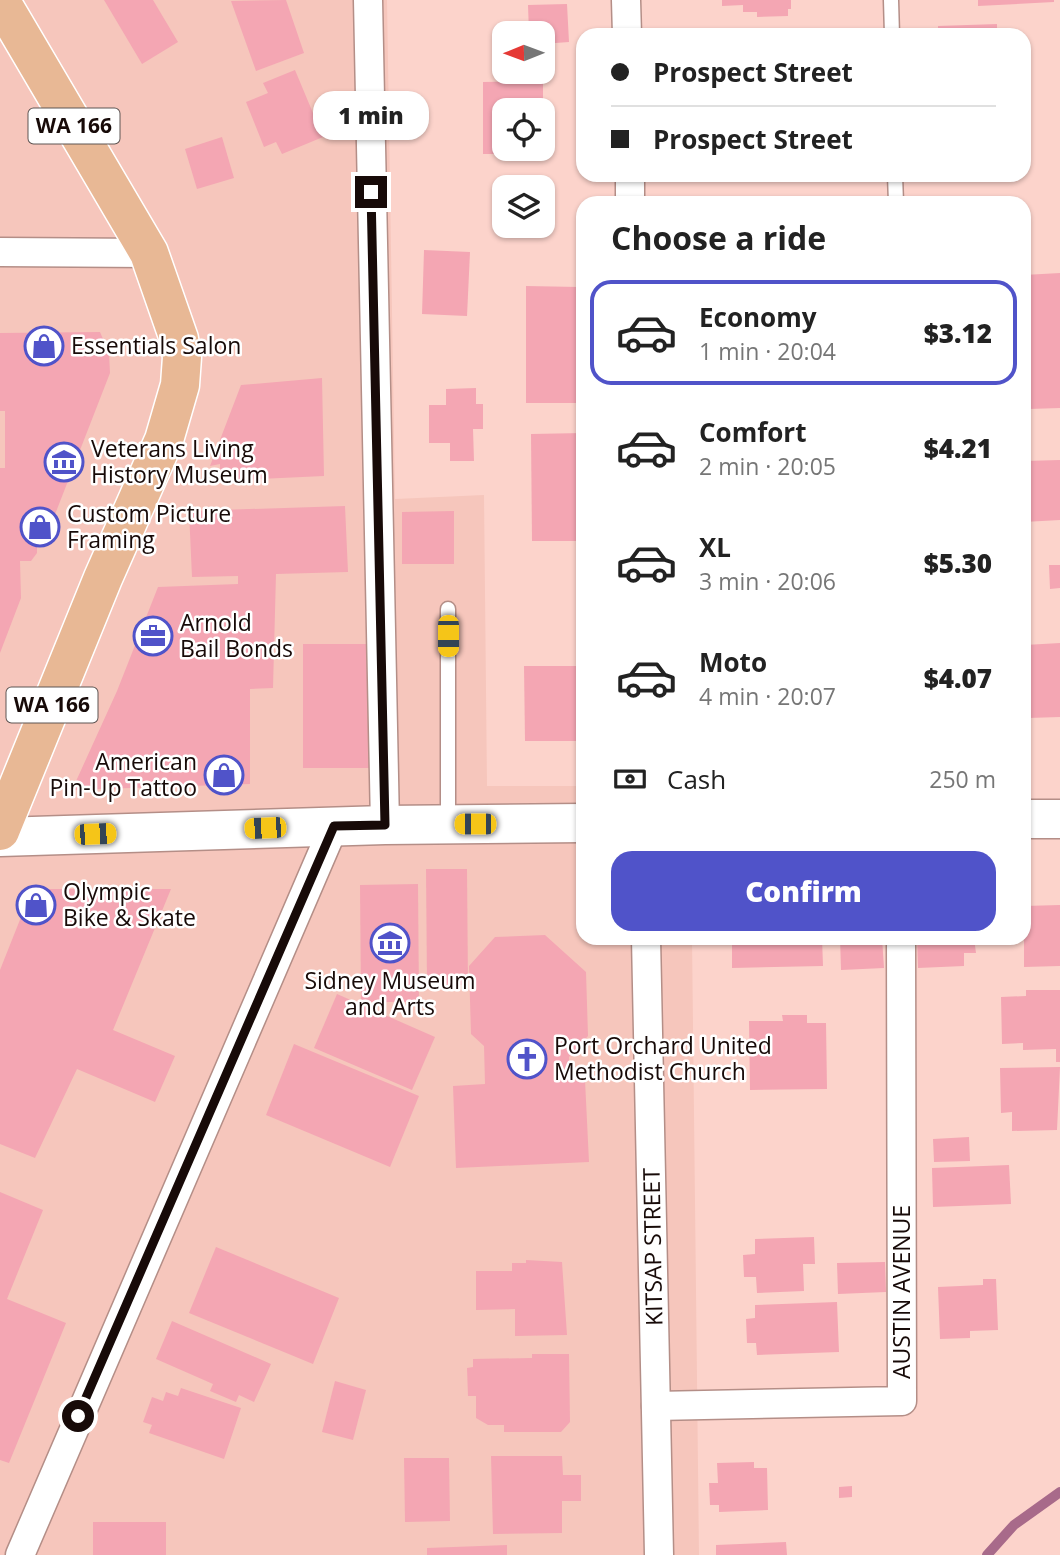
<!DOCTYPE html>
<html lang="en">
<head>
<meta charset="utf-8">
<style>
  :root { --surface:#fff; --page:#f6f6f6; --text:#222; --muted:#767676; --line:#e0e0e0; --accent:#5053c9 }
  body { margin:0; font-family:"Open Sans",sans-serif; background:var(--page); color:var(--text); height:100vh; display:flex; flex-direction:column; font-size:26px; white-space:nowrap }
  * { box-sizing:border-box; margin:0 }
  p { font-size:23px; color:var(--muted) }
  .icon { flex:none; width:38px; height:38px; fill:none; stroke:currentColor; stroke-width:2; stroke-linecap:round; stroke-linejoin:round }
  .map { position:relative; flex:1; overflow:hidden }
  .side { position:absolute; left:576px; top:196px; width:455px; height:749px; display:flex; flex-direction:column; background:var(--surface); border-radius:21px; box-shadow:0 2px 5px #0004 }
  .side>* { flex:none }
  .banner { position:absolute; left:576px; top:28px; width:455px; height:154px; border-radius:21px; box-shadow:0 2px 5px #0004; display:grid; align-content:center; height:154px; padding:0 35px; background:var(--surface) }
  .needle { width:46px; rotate:269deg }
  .tools { position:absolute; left:492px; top:21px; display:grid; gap:14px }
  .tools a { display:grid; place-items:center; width:63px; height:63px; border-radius:14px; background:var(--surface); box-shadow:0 2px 5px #0004; font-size:35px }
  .end { position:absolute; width:32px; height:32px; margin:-16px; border:9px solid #170a08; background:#fff; box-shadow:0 0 0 4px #fff }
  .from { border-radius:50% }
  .bubble { position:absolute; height:49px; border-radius:21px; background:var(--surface); box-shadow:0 2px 5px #0004; font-size:23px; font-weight:800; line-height:49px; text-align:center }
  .car { position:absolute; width:21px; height:42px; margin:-21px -10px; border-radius:9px; box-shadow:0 0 5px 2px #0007; background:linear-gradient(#f5c518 24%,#345 0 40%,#f5c518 0 76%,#345 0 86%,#f5c518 0) }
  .banner b { display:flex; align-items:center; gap:24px; height:66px; font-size:26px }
  .banner b+b { border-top:2px solid var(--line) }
  .banner i { width:18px; height:18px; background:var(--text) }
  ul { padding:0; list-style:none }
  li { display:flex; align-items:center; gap:21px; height:105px; margin:0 14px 10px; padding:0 21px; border:4px solid transparent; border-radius:21px }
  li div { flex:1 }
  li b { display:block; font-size:26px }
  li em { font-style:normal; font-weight:800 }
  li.selected { border-color:var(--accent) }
  li>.icon { width:63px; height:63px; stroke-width:1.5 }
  h2 { padding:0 35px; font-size:32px; line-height:84px }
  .pay { display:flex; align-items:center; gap:18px; height:77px; padding:0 35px; font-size:26px }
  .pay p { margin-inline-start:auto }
  .button { display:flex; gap:14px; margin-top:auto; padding:14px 35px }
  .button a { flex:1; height:80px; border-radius:21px; background:var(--accent); color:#fff; font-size:28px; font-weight:800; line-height:80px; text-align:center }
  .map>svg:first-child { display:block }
  .built { fill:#f6c6bc }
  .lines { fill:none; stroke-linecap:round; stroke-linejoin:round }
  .stream { stroke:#a86a8a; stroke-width:10 }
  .building { fill:#f4a6b3 }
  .lane-casing { stroke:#b48e87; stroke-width:17 }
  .street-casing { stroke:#b48e87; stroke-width:31 }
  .secondary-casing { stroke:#b48e87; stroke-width:41 }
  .primary-casing { stroke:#fff; stroke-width:41 }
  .lane { stroke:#fff; stroke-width:14 }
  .street { stroke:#fff; stroke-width:28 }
  .secondary { stroke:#fff; stroke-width:38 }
  .primary { stroke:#e8b895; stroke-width:38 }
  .route { stroke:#170a08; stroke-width:9 }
  .labels { text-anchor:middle; stroke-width:5; stroke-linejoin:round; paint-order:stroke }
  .shield { fill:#fff; stroke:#5d5452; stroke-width:2 }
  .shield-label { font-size:21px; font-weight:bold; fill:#170a08 }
  .poi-label { font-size:23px; fill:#170a08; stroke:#fff; text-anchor:start }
  .street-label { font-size:23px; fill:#170a08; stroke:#fff }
</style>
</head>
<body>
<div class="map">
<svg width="1060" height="1555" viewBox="0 0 1060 1555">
  <rect width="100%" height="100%" fill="#fcd3cb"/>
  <polygon class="built" points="0,0 387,0 395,499 484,495 487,786 583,786 583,938 692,938 699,1555 0,1555"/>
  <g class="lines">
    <polyline class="stream" points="987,1555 1014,1525 1060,1492"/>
  </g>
  <g class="building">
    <polygon points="104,0 153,0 178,42 142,64"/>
    <polygon points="286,0 304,53 256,71 231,1"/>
    <polygon points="722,0 791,0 791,9 788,9 788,16 757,17 757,12 743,12 743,5 722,6"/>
    <polygon points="978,0 1054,0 1054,2 978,6"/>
    <polygon points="567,4 569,42 542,44 542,33 529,33 528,5"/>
    <polygon points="997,24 997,35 938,35 938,26"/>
    <polygon points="295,70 323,137 282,154 276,142 264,147 246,102 268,93 263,83"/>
    <polygon points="543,81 543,110 504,110 504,149 543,149 543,154 483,154 483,82"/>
    <polygon points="222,137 234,178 197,189 185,149"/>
    <polygon points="424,250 470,252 467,316 422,314"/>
    <polygon points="1060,273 1060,408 1029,409 1027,351 1024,352 1024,275"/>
    <polygon points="526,286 579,287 578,403 526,403"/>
    <polygon points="100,332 109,353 110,373 47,535 37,535 37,553 31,561 20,561 21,598 0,653 0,468 5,468 5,411 0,411 0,333"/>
    <polygon points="322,378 324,476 220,481 220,464 210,466 241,385"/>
    <polygon points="476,388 476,404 483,404 483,429 473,429 474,461 450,461 450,443 429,443 429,405 446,405 446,389"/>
    <polygon points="583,433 583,541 532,541 531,434"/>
    <polygon points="1060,460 1060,520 1024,522 1024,461"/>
    <polygon points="345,506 348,572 276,574 273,688 250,689 250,784 72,790 117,691 158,587 238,584 238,576 192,577 189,511"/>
    <polygon points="454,511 454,564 402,564 402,512"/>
    <polygon points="1049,565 1060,565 1060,588 1050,589"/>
    <polygon points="1060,643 1060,717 1028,718 1025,645"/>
    <rect x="303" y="644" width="69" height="124"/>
    <polygon points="524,666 582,666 583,741 525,741"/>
    <polygon points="426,869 467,869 468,985 427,985"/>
    <polygon points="418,884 419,1002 361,1002 360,885"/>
    <polygon points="46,889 171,889 113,1030 175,1056 155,1102 77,1069 35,1158 0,1144 0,970 29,897"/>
    <polygon points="1060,905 1060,966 1024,967 1024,906"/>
    <polygon points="545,935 586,972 588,1036 569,1057 570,1081 585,1080 589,1162 456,1168 453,1086 485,1084 484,1046 471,1034 469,966 495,937"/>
    <polygon points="732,938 822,938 823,966 732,968"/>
    <polygon points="840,938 882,938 884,968 841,970"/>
    <polygon points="974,938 976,953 964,953 964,966 918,968 917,939"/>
    <polygon points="1026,990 1060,990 1060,1062 1056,1062 1056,1049 1023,1050 1023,1043 1002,1044 1001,997 1026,996"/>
    <polygon points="337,994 435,1037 412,1090 314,1048"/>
    <polygon points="782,1015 807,1015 807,1023 826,1023 827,1089 750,1090 749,1021 783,1021"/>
    <polygon points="294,1044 419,1096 390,1167 266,1115"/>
    <polygon points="1060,1067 1057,1130 1012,1131 1012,1112 1001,1113 1000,1068"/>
    <polygon points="969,1137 970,1161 934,1162 933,1139"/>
    <polygon points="1009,1165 1011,1204 933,1207 932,1168"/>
    <polygon points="0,1192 43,1210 7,1299 66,1323 9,1463 0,1460"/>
    <polygon points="814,1237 815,1264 803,1264 804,1291 757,1293 756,1277 744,1277 743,1255 755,1254 755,1239"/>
    <polygon points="216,1247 339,1298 313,1364 189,1313"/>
    <polygon points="526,1260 562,1262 567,1335 515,1336 515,1309 476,1310 476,1271 512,1271 512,1263 526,1263"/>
    <polygon points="885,1262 886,1292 838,1294 837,1263"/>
    <polygon points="983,1279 996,1279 998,1330 970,1331 970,1338 940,1339 938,1287 983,1285"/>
    <polygon points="837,1302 839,1352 757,1355 756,1343 747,1343 746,1319 755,1318 755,1305"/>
    <polygon points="172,1321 271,1364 254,1402 239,1395 236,1402 210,1391 213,1384 156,1359"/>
    <polygon points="532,1354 569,1354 570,1422 561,1432 504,1432 504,1425 488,1425 476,1418 476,1396 468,1396 467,1368 473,1367 473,1359 532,1358"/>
    <polygon points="335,1381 366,1390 353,1440 322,1432"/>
    <polygon points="181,1388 241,1408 224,1459 149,1433 152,1425 143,1422 152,1397 163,1401 166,1392 178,1396"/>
    <polygon points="491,1456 562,1456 563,1475 581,1475 581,1501 562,1501 562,1533 493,1534"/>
    <polygon points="404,1458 449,1458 450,1521 405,1522"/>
    <polygon points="754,1462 754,1468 767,1468 768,1510 719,1512 719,1505 710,1505 709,1483 718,1483 717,1463"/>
    <polygon points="852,1486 852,1497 839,1498 839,1487"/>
    <rect x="93" y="1522" width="73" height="33"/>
    <polygon points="786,1542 787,1555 716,1555 716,1545"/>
    <polygon points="507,1545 507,1555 427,1555 427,1548"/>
  </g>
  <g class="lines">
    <defs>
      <g id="lane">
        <polyline points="891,0 892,35"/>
        <polyline points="895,175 896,203"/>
        <polyline points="448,823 448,609"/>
      </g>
      <g id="street">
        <polyline points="368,0 385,825"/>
        <polyline points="626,0 627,35"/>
        <polyline points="630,175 630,203"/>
        <polyline points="0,252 149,253"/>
        <polyline points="646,938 659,1555"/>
        <polyline points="656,1406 902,1401 901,938"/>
        <polyline points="20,1555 334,826"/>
      </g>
      <g id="secondary">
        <polyline points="1024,819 1060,819"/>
        <polyline points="0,837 385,825 583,823"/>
      </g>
      <polyline id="primary" points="0,831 103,578 164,440 180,385 182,357 179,339 149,253 0,0"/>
    </defs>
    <use href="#lane" class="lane-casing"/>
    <use href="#street" class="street-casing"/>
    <use href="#secondary" class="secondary-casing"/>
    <use href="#primary" class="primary-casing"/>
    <use href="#lane" class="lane"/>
    <use href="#street" class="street"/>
    <use href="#secondary" class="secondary"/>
    <use href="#primary" class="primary"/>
  </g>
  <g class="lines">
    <polyline class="route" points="78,1416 334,826 385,825 371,192"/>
  </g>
  <defs>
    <symbol id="shop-ring" viewBox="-11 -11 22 22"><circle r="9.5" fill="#fff" stroke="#5053c9" stroke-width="1.5"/><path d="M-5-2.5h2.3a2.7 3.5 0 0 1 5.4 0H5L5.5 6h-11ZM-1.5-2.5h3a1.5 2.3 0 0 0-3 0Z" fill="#5053c9"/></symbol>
    <symbol id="museum-ring" viewBox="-11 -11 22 22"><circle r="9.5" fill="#fff" stroke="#5053c9" stroke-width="1.5"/><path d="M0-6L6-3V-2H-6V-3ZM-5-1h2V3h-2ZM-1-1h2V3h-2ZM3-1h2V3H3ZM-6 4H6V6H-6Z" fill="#5053c9"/></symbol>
    <symbol id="office-ring" viewBox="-11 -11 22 22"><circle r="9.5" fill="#fff" stroke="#5053c9" stroke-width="1.5"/><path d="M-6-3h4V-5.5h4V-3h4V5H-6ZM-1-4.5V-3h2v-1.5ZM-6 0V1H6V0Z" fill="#5053c9"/></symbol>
    <symbol id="church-ring" viewBox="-11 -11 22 22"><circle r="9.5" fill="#fff" stroke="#5053c9" stroke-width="1.5"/><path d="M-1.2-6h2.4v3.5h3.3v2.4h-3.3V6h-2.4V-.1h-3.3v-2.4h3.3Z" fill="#5053c9"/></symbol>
  </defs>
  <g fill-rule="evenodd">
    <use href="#shop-ring" x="22" y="324" width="44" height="44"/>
    <use href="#museum-ring" x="42" y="440" width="44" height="44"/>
    <use href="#shop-ring" x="18" y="505" width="44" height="44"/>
    <use href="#office-ring" x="131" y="614" width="44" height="44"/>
    <use href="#shop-ring" x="202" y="753" width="44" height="44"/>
    <use href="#shop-ring" x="14" y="883" width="44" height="44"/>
    <use href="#museum-ring" x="368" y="921" width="44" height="44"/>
    <use href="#church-ring" x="505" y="1037" width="44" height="44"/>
  </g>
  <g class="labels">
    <g class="shield">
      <rect x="28.5" y="108.5" width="91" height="35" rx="5"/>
      <rect x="6.5" y="687.5" width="91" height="35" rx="5"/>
    </g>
    <g class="shield-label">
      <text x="74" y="133">WA 166</text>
      <text x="52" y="712">WA 166</text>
    </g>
    <g class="poi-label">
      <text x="71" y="354">Essentials Salon</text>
      <text x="91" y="457">Veterans Living<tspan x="91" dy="26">History Museum</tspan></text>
      <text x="67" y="522">Custom Picture<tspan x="67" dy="26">Framing</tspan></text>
      <text x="180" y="631">Arnold<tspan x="180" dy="26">Bail Bonds</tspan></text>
      <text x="197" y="770" text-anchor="end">American<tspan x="197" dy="26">Pin-Up Tattoo</tspan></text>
      <text x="63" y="900">Olympic<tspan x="63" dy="26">Bike &amp; Skate</tspan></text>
      <text x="390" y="989" text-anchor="middle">Sidney Museum<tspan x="390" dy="26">and Arts</tspan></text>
      <text x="554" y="1054">Port Orchard United<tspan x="554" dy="26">Methodist Church</tspan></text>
    </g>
    <g class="street-label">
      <text transform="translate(653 1247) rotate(-91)" y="8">KITSAP STREET</text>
      <text transform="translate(902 1292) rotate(-90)" y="8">AUSTIN AVENUE</text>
    </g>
  </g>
</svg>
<div class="tools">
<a><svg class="needle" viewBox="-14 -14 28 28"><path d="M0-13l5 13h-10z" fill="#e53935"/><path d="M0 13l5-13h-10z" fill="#767676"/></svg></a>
<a><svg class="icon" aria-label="locate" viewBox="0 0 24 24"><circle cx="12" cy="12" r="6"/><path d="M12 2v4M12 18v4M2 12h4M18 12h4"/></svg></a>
<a><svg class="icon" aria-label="layers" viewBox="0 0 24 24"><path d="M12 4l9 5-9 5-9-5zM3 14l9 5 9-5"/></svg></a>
</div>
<i class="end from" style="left:78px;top:1416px"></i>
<i class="end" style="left:371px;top:192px"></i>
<div class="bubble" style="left:313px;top:91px;width:116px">1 min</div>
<i class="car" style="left:448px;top:636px;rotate:180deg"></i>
<i class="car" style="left:475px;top:824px;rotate:270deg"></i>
<i class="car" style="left:265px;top:828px;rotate:268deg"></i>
<i class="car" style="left:95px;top:834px;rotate:88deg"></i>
<div class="banner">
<b><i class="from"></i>Prospect Street</b>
<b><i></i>Prospect Street</b>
</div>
<section class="side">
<h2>Choose a ride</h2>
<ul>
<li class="selected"><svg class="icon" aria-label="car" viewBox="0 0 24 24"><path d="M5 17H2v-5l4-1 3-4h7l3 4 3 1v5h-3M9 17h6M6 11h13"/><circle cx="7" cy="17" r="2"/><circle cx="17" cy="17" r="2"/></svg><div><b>Economy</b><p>1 min · 20:04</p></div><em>$3.12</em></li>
<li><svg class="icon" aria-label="car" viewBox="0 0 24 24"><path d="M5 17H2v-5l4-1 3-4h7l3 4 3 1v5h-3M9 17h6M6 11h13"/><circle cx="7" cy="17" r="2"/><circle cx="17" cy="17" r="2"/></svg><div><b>Comfort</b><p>2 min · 20:05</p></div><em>$4.21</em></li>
<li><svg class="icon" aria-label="car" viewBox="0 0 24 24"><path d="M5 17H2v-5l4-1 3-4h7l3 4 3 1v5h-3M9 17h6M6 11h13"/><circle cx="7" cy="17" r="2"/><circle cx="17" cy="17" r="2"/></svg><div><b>XL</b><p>3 min · 20:06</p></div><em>$5.30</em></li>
<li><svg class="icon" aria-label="car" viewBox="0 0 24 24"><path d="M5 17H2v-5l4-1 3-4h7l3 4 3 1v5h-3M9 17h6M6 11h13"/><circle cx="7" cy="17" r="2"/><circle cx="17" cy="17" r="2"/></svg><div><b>Moto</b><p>4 min · 20:07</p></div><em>$4.07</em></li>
</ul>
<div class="pay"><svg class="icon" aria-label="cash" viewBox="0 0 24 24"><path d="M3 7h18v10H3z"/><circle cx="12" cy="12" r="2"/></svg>Cash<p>250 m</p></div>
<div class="button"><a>Confirm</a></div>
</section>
</div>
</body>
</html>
